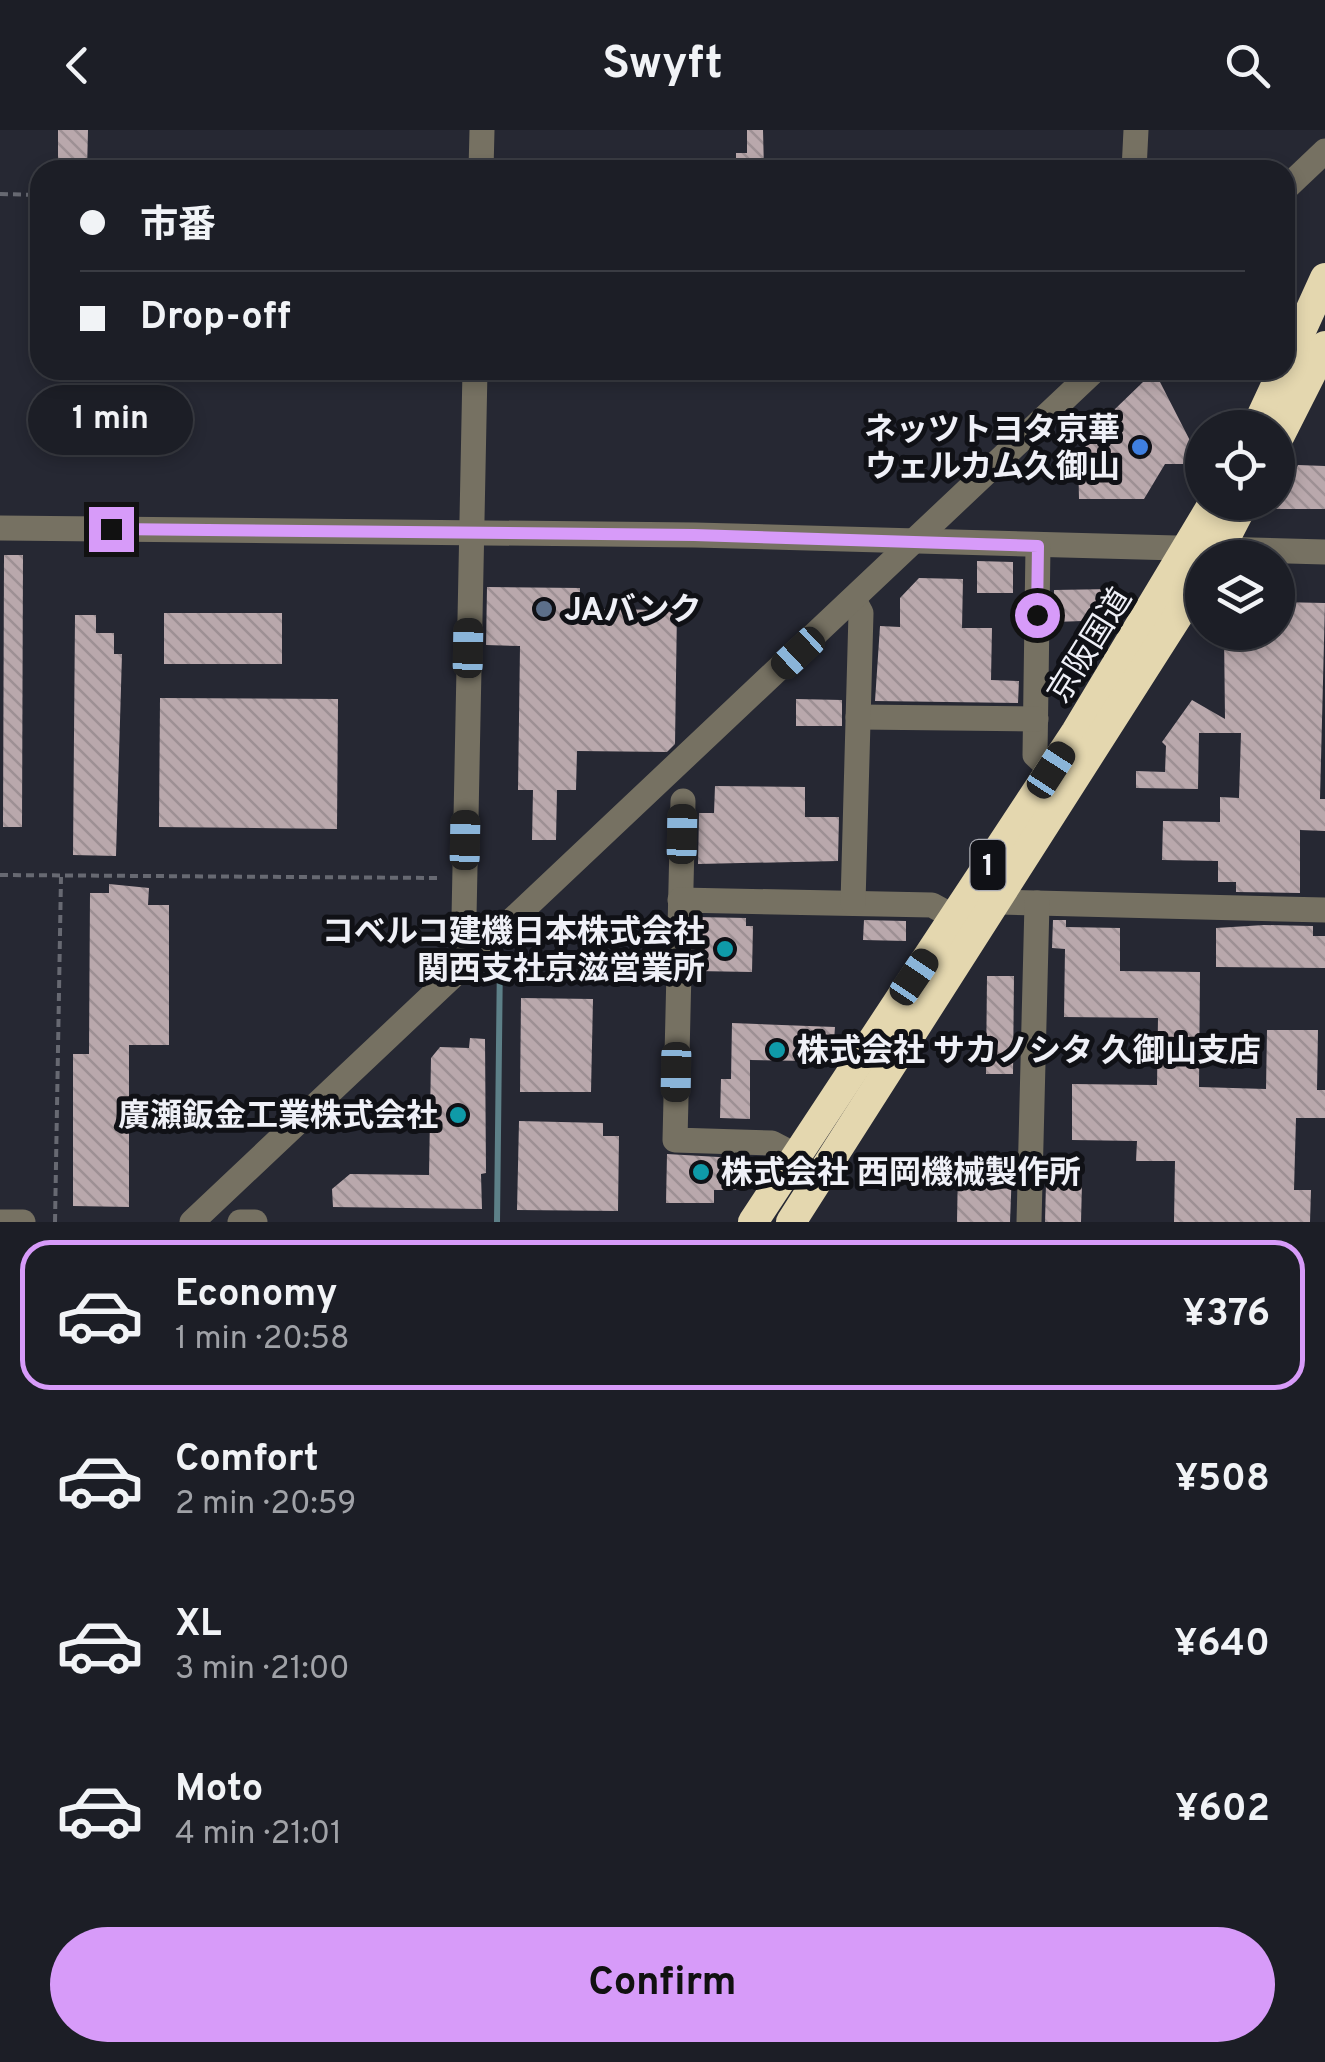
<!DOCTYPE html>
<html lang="en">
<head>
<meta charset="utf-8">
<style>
  :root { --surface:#1c1e26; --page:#25272e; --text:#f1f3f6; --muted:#a0a2a7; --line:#3a3c43; --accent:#d79bf9 }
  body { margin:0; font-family:Overpass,"Noto Sans JP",sans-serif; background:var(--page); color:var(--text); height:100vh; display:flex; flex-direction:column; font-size:38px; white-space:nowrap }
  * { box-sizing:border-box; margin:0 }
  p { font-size:32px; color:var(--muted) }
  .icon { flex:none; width:55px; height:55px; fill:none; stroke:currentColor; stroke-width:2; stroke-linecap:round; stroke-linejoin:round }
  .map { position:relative; height:1092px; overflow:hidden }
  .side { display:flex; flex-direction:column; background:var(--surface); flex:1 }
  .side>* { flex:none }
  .guide { position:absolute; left:30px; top:30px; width:1265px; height:220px; border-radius:30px; box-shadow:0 5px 15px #0003,0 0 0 2px var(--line); display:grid; align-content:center; height:220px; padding:0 50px; background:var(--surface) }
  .controls { position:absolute; left:1185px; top:280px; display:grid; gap:20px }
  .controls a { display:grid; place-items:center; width:110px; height:110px; border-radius:50%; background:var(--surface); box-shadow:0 5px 15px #0003,0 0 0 2px var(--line); font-size:50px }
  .end { position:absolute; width:45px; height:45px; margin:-22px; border:12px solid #d79bf9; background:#111; box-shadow:0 0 0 5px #111 }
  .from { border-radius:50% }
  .bubble { position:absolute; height:70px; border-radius:35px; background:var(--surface); box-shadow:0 5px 15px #0003,0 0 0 2px var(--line); font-size:32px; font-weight:700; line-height:70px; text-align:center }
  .car { position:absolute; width:30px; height:60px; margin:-30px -15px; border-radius:12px; box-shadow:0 0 8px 2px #0007; background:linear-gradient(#222 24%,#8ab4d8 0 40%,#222 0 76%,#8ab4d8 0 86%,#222 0) }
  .guide b { display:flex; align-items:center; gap:35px; height:95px; font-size:38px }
  .guide b+b { border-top:2px solid var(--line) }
  .guide i { width:25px; height:25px; background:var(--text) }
  ul { padding:18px 0 0; list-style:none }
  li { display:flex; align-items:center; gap:30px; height:150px; margin:0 20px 15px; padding:0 30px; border:5px solid transparent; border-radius:30px }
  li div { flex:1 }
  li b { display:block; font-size:38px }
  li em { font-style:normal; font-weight:700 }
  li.active { border-color:var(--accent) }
  li>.icon { width:90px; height:90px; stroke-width:1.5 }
  .primary-button { display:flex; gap:20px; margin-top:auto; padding:20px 50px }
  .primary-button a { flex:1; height:115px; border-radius:60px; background:var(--accent); color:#111; font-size:40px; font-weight:700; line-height:115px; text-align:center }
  header { display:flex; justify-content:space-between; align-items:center; height:130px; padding:0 50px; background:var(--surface); font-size:45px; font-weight:700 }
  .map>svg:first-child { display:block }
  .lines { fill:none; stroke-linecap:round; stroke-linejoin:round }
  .stream { stroke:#5d8088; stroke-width:6 }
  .building { fill:url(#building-back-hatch) }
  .path { stroke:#676972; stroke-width:4; stroke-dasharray:8 5; stroke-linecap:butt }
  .minor { stroke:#767162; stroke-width:25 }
  .highway { stroke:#e4d7af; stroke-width:30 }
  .route { stroke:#d79bf9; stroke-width:12 }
  .shop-dot { fill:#3f7fe0; stroke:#101116; stroke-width:4 }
  .service-dot { fill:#5c6f8a; stroke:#101116; stroke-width:4 }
  .culture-dot { fill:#0f9aa8; stroke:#101116; stroke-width:4 }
  .labels { text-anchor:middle; stroke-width:10; stroke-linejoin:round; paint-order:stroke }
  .shield { fill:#101116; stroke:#acadb4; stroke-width:2.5 }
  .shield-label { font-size:30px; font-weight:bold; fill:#eff0f7 }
  .poi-label { font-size:32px; font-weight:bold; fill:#eff0f7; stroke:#101116; text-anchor:end }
  .street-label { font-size:32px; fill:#eff0f7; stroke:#101116 }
</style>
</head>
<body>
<header><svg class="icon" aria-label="back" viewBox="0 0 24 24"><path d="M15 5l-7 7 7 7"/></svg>Swyft<svg class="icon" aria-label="search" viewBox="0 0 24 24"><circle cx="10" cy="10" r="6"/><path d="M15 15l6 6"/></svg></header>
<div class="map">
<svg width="1325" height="1092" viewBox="0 0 1325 1092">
  <defs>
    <pattern id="building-back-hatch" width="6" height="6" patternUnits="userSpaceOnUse" patternTransform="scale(2.5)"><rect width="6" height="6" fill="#b9a8ac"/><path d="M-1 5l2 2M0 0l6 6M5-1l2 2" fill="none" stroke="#9d9094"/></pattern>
  </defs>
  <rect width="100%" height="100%" fill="#262833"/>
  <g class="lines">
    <polyline class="stream" points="497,1092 500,826"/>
  </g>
  <g class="building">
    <polygon points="58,0 88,0 87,40 58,40"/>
    <polygon points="747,0 763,0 764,40 736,40 736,23 747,23"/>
    <polygon points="1143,252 1160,252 1202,334 1165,334 1144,369 1079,369 1078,327 1086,327 1085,308"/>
    <polygon points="1298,335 1325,336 1325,379 1275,379"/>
    <polygon points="4,425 23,425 22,697 3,697"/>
    <polygon points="977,431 1013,432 1013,463 977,463"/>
    <polygon points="919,448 963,449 962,498 992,498 991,550 1019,551 1018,573 875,571 880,496 900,497 900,468"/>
    <polygon points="487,457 580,458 580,479 677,480 675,614 667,622 577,621 576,660 557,660 556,710 532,710 533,660 518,660 520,516 486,515"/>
    <polygon points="1113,459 1114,490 1053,492 1054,460"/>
    <polygon points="1278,472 1325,473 1320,669 1325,669 1325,701 1300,700 1300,763 1236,762 1236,752 1218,752 1218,731 1162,730 1163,691 1220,692 1220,667 1239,668 1241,603 1199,603 1198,659 1136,658 1136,641 1165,642 1166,616 1162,612 1192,570 1225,589 1224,502 1278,502"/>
    <rect x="164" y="483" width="118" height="51"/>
    <polygon points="75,485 96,485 96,503 114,503 114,524 122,524 116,726 73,725"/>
    <polygon points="160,568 338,569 337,699 159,697"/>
    <polygon points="796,569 842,570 842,596 796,596"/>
    <polygon points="715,656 805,657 805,687 839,687 838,731 698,734 699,683 714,683"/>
    <polygon points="109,754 149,758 148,775 169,775 169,915 129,915 129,1077 73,1076 73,924 89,924 90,763 109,763"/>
    <polygon points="697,787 746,788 746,796 753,796 752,842 696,841"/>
    <polygon points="864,790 906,791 906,811 863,810"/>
    <polygon points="1053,790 1066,790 1066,797 1120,798 1120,841 1200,842 1199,957 1266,959 1267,900 1318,900 1317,960 1325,960 1325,988 1296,988 1294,1060 1311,1060 1310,1092 1174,1092 1175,1031 1136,1031 1137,1011 1072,1010 1072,954 1157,955 1158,888 1064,887 1065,819 1052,818"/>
    <polygon points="1264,795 1313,796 1313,806 1325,806 1325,838 1216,837 1216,798"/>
    <polygon points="987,846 1014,846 1013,944 986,944"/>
    <polygon points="521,868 593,869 591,962 520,962"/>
    <polygon points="732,893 835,897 834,911 809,931 750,930 750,989 720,988 721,949 731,949"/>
    <polygon points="470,908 485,909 486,1043 481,1044 482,1079 333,1077 332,1059 350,1044 429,1045 431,928 440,917 469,918"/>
    <polygon points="519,991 603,993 603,1006 619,1006 618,1081 517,1080"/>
    <polygon points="667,1024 736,1028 736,1060 714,1060 714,1073 666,1073"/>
    <polygon points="958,1038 1012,1040 1010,1092 957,1092"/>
    <polygon points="1046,1053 1082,1053 1081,1092 1045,1092"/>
  </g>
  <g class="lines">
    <g class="path">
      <polyline points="0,64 40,65"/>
      <polyline points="0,745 440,748"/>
      <polyline points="55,1092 61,747"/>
    </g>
    <g class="minor">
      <polyline points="481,40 482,0"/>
      <polyline points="1134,40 1136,0"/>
      <polyline points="1285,59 1325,21"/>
      <polyline points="0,398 695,405 1325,422"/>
      <polyline points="1038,416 1035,625 1051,640"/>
      <polyline points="858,587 1036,589"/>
      <polyline points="683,671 675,1010 772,1013 795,1025"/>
      <polyline points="680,770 932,775 954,787"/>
      <polyline points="999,772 1325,780"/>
      <polyline points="853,773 861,483 854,470"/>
      <polyline points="463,837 475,240"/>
      <polyline points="0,1092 23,1092"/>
      <polyline points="192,1092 1095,240"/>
      <polyline points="240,1092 255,1092"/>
      <polyline points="1029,1092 1037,773"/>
    </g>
    <g class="highway">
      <polyline points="1285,236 1325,148"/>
      <polyline points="1256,298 1283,240"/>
      <polyline points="1278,309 1325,216"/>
      <polyline points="1215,428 1244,372"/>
      <polyline points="753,1092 1076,602 1214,372"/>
      <polyline points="791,1092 1202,448"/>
    </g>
  </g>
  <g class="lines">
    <polyline class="route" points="111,399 694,405 1038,416 1037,485"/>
  </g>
  <circle class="shop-dot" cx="1140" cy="317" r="10"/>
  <circle class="service-dot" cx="544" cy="479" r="10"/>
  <g class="culture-dot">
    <circle cx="725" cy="819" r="10"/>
    <circle cx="777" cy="920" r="10"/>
    <circle cx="458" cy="985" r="10"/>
    <circle cx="701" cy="1042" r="10"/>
  </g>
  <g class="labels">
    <rect class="shield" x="970.5" y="710" width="35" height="50" rx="8"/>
    <g class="shield-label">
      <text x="988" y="745">1</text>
    </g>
    <g class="poi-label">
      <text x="1120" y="310">ネッツトヨタ京華<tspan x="1120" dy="37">ウェルカム久御山</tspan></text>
      <text x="564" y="490" text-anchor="start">JAバンク</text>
      <text x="705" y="812">コベルコ建機日本株式会社<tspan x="705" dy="37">関西支社京滋営業所</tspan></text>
      <text x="797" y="931" text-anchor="start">株式会社 サカノシタ 久御山支店</text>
      <text x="438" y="996">廣瀬鈑金工業株式会社</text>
      <text x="721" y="1053" text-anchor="start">株式会社 西岡機械製作所</text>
    </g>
    <g class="street-label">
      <text transform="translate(1089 515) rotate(-58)" y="11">京阪国道</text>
    </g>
  </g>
</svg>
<div class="controls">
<a><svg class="icon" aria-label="locate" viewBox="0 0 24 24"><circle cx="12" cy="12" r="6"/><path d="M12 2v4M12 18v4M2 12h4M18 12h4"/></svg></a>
<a><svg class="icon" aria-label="layers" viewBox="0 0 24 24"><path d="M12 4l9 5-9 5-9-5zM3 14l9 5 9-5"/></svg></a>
</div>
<i class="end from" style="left:1037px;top:485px"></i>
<i class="end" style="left:111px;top:399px"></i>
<div class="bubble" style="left:28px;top:255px;width:165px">1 min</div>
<i class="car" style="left:468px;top:518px;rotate:1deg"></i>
<i class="car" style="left:798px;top:523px;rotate:227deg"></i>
<i class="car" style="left:1051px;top:640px;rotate:33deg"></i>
<i class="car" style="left:682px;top:704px;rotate:1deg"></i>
<i class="car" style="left:465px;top:710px;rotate:1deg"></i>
<i class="car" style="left:914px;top:847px;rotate:34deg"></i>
<i class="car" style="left:676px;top:942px;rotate:181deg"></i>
<div class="guide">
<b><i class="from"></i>市番</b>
<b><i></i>Drop-off</b>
</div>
</div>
<section class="side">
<ul>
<li class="active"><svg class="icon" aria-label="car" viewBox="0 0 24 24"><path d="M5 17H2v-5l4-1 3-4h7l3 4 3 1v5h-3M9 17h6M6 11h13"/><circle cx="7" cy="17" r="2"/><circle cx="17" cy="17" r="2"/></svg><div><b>Economy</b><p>1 min · 20:58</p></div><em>¥376</em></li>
<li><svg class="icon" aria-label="car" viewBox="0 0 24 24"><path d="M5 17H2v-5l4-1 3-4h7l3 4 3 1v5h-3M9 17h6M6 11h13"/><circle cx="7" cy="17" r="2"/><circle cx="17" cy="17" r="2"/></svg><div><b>Comfort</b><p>2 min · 20:59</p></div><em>¥508</em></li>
<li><svg class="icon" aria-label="car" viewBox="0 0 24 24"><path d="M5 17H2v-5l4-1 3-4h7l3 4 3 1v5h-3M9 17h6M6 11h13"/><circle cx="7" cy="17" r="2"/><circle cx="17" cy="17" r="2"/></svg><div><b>XL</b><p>3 min · 21:00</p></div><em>¥640</em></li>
<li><svg class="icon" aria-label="car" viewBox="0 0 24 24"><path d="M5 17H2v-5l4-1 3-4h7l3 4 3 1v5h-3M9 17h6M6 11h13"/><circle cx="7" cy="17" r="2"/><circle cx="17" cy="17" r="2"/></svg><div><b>Moto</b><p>4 min · 21:01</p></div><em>¥602</em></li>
</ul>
<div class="primary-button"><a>Confirm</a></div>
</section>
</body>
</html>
